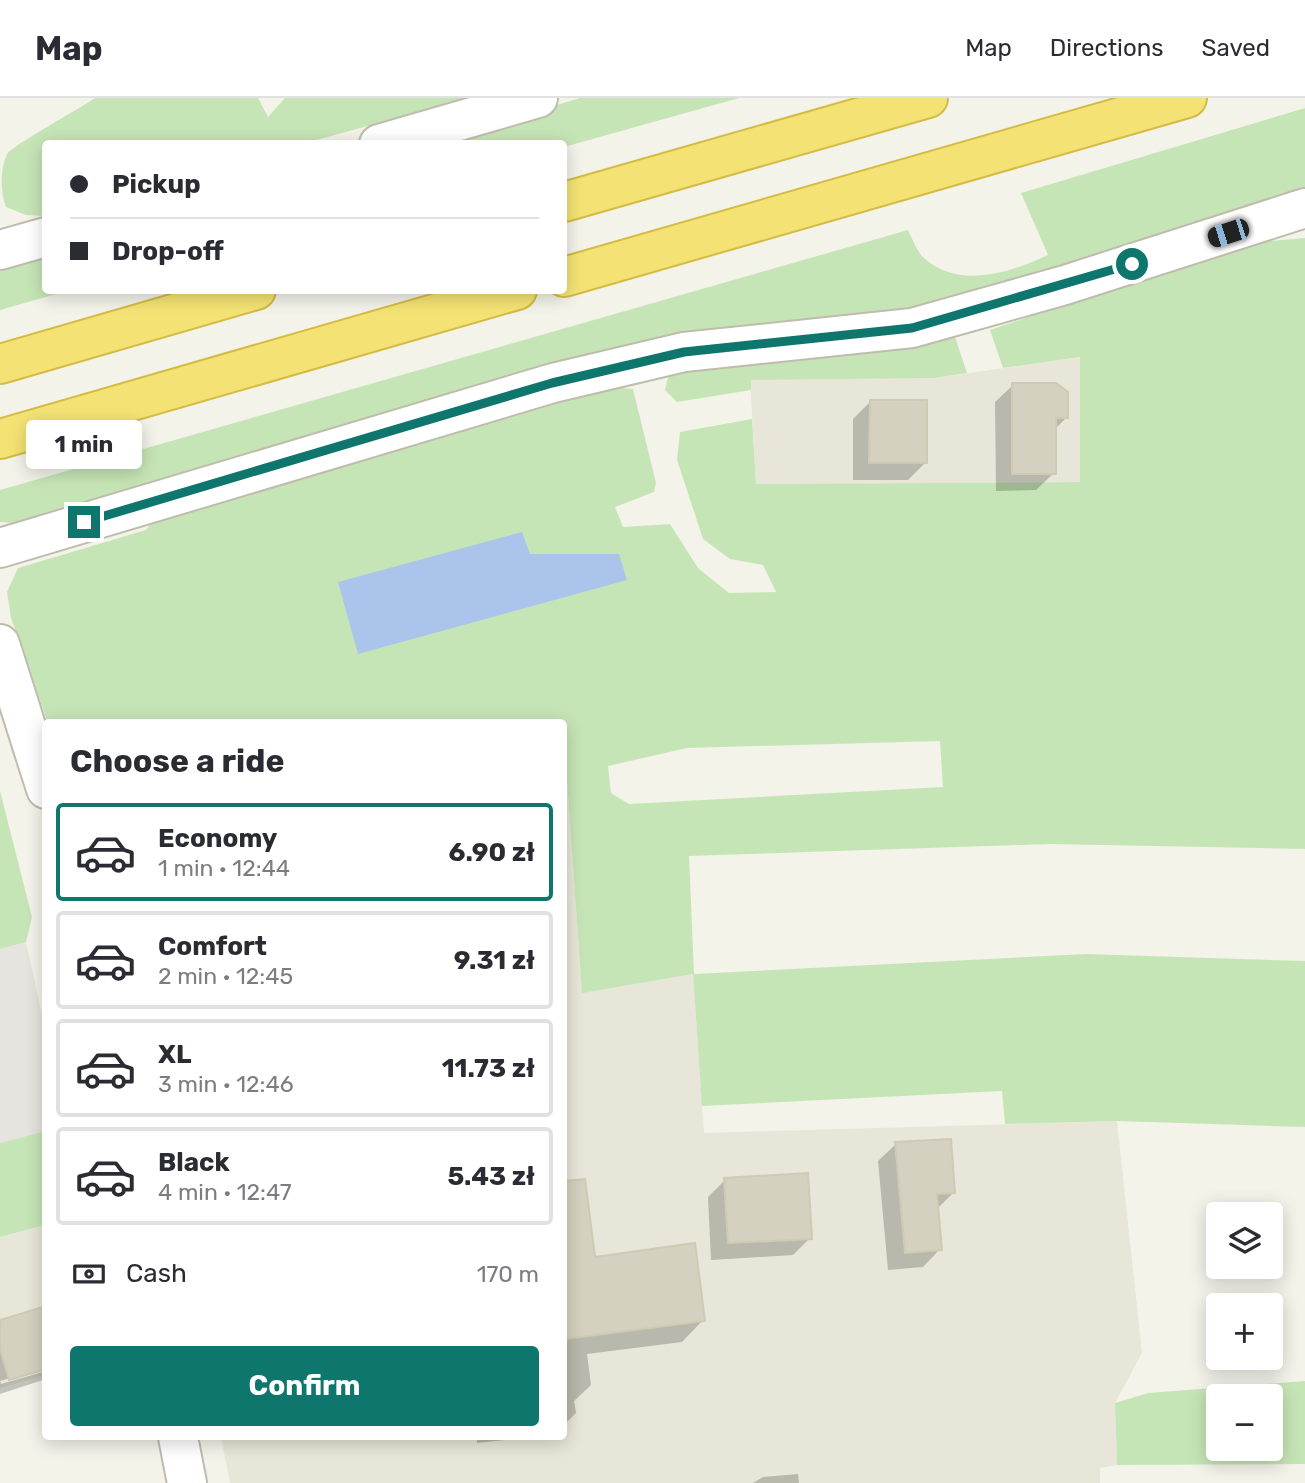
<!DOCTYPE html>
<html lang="en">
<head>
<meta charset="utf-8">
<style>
  :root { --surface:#fff; --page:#f2f2f3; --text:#2b2b33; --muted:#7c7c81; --line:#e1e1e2; --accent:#0f766e }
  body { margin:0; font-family:Rubik,sans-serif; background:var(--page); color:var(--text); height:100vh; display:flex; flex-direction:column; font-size:26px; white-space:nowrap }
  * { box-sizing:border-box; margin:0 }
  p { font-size:23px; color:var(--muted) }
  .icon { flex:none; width:38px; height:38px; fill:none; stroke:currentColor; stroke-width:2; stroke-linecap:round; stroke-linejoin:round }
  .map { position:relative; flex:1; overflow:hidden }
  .drawer { position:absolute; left:42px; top:621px; width:525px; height:721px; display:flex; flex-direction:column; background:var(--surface); border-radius:7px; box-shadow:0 4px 18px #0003 }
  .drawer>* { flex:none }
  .banner { position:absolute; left:42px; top:42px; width:525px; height:154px; border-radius:7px; box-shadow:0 4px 18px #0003; display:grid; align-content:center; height:154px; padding:0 28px; background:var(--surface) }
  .fabs { position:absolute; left:1206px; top:1104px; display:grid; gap:14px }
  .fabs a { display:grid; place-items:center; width:77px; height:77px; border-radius:7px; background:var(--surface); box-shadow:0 4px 18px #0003; font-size:35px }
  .end { position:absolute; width:32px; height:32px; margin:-16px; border:9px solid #0f766e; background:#fff; box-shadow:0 0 0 4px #fff }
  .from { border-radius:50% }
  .bubble { position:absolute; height:49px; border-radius:7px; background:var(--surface); box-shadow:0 4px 18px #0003; font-size:23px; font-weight:700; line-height:49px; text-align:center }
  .car { position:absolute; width:21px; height:42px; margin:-21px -10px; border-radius:9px; box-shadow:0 0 5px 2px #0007; background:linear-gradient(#222 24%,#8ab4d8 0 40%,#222 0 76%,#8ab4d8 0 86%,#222 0) }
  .banner b { display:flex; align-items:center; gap:24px; height:66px; font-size:26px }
  .banner b+b { border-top:2px solid var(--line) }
  .banner i { width:18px; height:18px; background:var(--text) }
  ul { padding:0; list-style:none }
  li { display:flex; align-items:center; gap:21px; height:98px; margin:0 14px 10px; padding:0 14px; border:4px solid var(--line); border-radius:7px }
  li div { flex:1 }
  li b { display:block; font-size:26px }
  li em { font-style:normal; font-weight:700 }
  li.active { border-color:var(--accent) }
  li>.icon { width:63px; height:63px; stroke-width:1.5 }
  h2 { padding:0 28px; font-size:32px; line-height:84px }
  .pay { display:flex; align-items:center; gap:18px; height:77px; padding:0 28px; font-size:26px }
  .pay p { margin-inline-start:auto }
  .cta { display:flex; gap:14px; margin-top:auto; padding:14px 28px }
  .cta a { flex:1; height:80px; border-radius:7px; background:var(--accent); color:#fff; font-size:28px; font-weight:700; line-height:80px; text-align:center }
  header { display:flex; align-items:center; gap:42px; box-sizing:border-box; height:98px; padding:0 35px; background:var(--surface); border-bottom:2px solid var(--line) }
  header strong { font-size:33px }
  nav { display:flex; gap:38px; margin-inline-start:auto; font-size:24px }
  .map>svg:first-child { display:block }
  .residential { fill:#e7e6d8 }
  .industrial { fill:#e6e4de }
  .green { fill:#c6e5b6; fill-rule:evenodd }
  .water { fill:#abc4ec }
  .shadow { fill:#0003; fill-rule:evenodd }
  .building { fill:#d5d1c0; stroke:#cfcab3; stroke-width:2 }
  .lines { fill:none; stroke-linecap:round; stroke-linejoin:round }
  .minor-casing { stroke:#bfbcad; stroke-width:42 }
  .highway-casing { stroke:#d3bb44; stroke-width:42 }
  .minor { stroke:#fff; stroke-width:38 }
  .highway { stroke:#f4e374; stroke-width:38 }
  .route { stroke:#0f766e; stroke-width:9 }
</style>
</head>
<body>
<header>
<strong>Map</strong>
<nav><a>Map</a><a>Directions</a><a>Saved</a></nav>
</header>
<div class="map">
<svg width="1305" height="1385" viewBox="0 0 1305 1385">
  <rect width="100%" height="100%" fill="#f4f3ea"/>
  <g class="residential">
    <polygon points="1080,259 1080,384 756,386 750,282 934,280"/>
    <polygon points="564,667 566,667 582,894 693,876 704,1035 1117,1023 1142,1255 1115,1305 1117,1367 1100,1370 1100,1385 230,1385 221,1339 564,1339"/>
    <polygon points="45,1127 45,1277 0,1290 0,1139"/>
  </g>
  <polygon class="industrial" points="26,844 45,930 45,1033 0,1045 0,851"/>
  <g class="green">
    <path d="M95 0H258L268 19 285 0H468L306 45 46 46 45 118 26 117 6 109C0 93 0 72 7 56 15 46 79 11 95 0Z"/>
    <polygon points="580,0 739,0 564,49 564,46 428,46"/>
    <path d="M1305 10V92L1181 134 945 203 843 221 737 228 655 243 377 319 15 425 0 424V392L908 132C912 140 917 154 924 160 960 192 1011 174 1048 157L1021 95Z"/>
    <path d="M1305 140V751L1051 746 689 758 694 876 1086 856 1305 863V1029L1117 1023 1005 1026 1002 993 702 1008 693 876 582 895 566 668 564 667V625H48L11 520 7 494 18 470 146 432 158 415 602 288 633 291 656 385 654 394 615 409 623 429 670 426 698 470 729 495 776 494 763 467 730 461 703 441 677 362 680 334 752 321 756 386 1080 384V259L1003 270 990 232 1245 145ZM940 643 943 689 629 706 611 695 608 668 687 650Z"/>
    <polygon points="45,156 46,192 67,193 0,212 0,168"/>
    <polygon points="955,239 967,275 934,280 751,282 751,292 677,304 665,292 670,271 902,250"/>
    <polygon points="0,693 32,819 26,844 0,851"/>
    <polygon points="45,1033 45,1127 0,1139 0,1045"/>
    <path d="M1305 1283V1366L1117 1367 1115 1305 1148 1295ZM1218 1298H1270V1351H1218Z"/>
  </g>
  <polygon class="water" points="522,434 530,456 619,456 627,482 358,556 338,484"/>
  <g class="shadow">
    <polygon points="1013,287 1067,319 1054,332 1054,375 1036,392 996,393 995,304"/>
    <polygon points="871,303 925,365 908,382 853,382 853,321"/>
    <polygon points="896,1046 954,1094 937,1111 940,1151 923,1169 888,1172 878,1063"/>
    <polygon points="725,1082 810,1140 793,1157 711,1162 708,1099"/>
    <polygon points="589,1125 593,1161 703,1222 682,1244 587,1256 591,1287 574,1303 576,1315 564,1327 564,1128"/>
    <path d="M46 1213V1281L0 1296V1223ZM43 1270V1274L1 1286 0 1283Z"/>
    <polygon points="477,1339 532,1339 477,1345"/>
    <polygon points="798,1376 799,1385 753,1385 763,1379"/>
  </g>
  <g class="building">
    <polygon points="1012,285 1056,285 1068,294 1068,320 1056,320 1056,376 1012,376"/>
    <polygon points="870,302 927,302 927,365 869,365"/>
    <polygon points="951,1041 955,1095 937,1096 942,1152 905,1155 895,1044"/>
    <polygon points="808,1075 812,1141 728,1145 724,1080"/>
    <polygon points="585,1081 595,1159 695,1145 705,1223 564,1241 564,1083"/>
    <polygon points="46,1208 46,1271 9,1282 0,1251 0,1222"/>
  </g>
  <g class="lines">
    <defs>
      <g id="minor">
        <polyline points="379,46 538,0"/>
        <polyline points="0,152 46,139"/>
        <polyline points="0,450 553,285 684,254 912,230 1065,187 1305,110"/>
        <polyline points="0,546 46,691"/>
        <polyline points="178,1339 187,1385"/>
      </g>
      <g id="highway">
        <polyline points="564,104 928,0"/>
        <polyline points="564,179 1187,0"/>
        <polyline points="0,266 256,192"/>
        <polyline points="0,341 517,192"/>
      </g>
    </defs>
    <use href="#minor" class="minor-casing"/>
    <use href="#highway" class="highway-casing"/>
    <use href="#minor" class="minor"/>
    <use href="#highway" class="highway"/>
  </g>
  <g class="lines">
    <polyline class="route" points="84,424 552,285 684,254 912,230 1132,166"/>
  </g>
</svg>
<div class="fabs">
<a><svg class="icon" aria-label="layers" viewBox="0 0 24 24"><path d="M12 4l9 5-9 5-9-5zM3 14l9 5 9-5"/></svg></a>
<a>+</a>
<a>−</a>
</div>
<i class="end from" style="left:1132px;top:166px"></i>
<i class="end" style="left:84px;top:424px"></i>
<div class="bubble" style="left:26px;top:322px;width:116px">1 min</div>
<i class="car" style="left:1228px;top:135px;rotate:252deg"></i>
<div class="banner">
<b><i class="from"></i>Pickup</b>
<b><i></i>Drop-off</b>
</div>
<section class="drawer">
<h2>Choose a ride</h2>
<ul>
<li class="active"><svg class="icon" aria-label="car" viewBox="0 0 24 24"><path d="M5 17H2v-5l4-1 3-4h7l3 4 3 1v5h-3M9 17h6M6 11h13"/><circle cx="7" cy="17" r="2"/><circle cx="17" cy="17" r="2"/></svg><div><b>Economy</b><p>1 min · 12:44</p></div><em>6.90 zł</em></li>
<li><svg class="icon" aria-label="car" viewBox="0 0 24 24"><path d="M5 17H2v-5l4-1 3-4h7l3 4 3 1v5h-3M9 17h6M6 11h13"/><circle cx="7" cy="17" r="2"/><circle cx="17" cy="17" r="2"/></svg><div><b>Comfort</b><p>2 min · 12:45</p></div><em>9.31 zł</em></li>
<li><svg class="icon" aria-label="car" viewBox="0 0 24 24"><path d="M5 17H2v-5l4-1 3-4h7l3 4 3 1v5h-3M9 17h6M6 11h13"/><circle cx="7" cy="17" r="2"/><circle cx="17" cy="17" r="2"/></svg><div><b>XL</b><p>3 min · 12:46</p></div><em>11.73 zł</em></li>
<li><svg class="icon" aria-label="car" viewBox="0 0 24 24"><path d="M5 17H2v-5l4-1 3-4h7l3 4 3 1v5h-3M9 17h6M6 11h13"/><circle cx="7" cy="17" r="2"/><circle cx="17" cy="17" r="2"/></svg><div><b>Black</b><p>4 min · 12:47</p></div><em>5.43 zł</em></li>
</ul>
<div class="pay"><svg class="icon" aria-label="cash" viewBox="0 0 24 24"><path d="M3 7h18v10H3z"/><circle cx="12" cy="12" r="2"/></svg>Cash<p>170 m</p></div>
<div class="cta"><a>Confirm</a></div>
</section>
</div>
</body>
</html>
